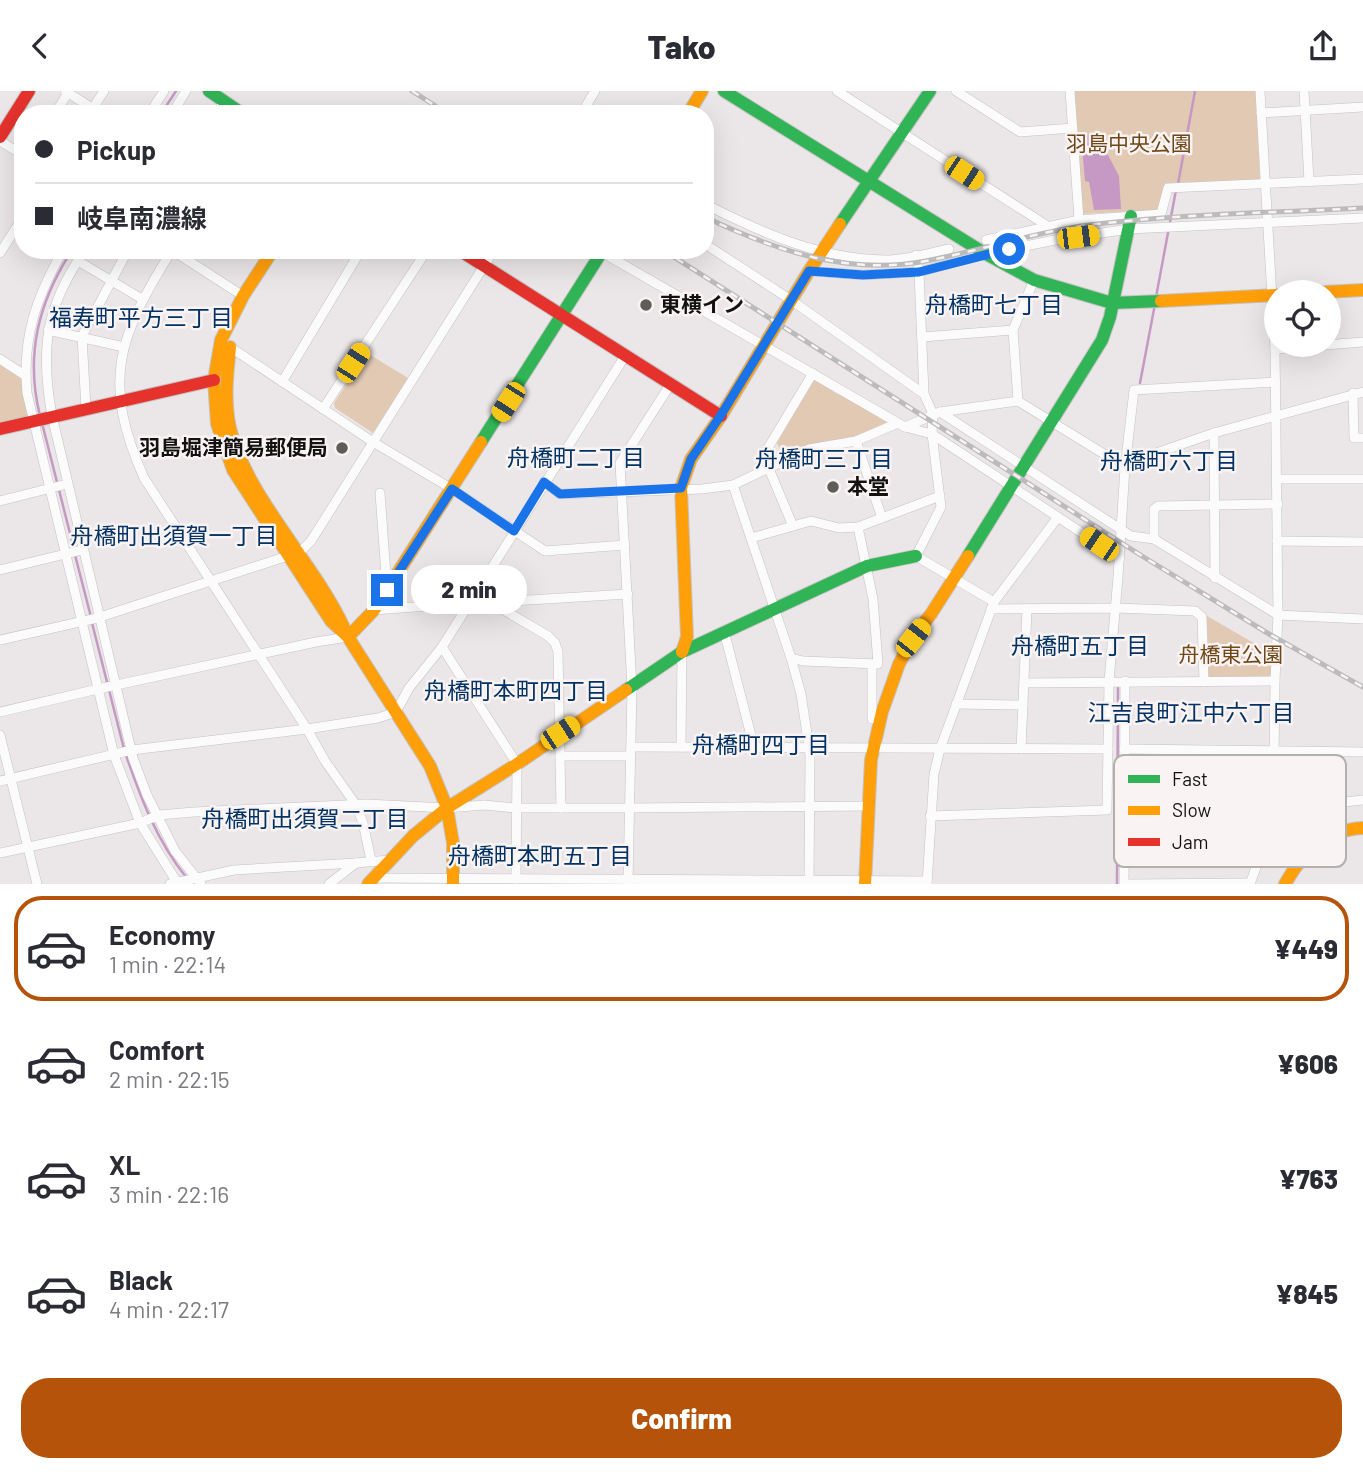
<!DOCTYPE html>
<html lang="en">
<head>
<meta charset="utf-8">
<style>
  :root { --surface:#fff; --page:#f2f2f3; --text:#2b2b33; --muted:#7c7c81; --line:#e1e1e2; --accent:#b45309 }
  body { margin:0; font-family:Barlow,"Noto Sans JP",sans-serif; background:var(--page); color:var(--text); height:100vh; display:flex; flex-direction:column; font-size:26px; white-space:nowrap }
  * { box-sizing:border-box; margin:0 }
  p { font-size:23px; color:var(--muted) }
  .icon { flex:none; width:38px; height:38px; fill:none; stroke:currentColor; stroke-width:2; stroke-linecap:round; stroke-linejoin:round }
  .map { position:relative; height:793px; overflow:hidden }
  .sheet { display:flex; flex-direction:column; background:var(--surface); flex:1 }
  .sheet>* { flex:none }
  .hud { position:absolute; left:14px; top:14px; width:700px; height:154px; border-radius:28px; box-shadow:0 7px 28px #0002; display:grid; align-content:center; height:154px; padding:0 21px; background:var(--surface) }
  .fabs { position:absolute; left:1264px; top:189px; display:grid; gap:14px }
  .fabs a { display:grid; place-items:center; width:77px; height:77px; border-radius:50%; background:var(--surface); box-shadow:0 7px 28px #0002; font-size:35px }
  .end { position:absolute; width:32px; height:32px; margin:-16px; border:9px solid #1a73e8; background:#fff; box-shadow:0 0 0 4px #fff }
  .from { border-radius:50% }
  .bubble { position:absolute; height:49px; border-radius:24px; background:var(--surface); box-shadow:0 7px 28px #0002; font-size:23px; font-weight:800; line-height:49px; text-align:center }
  .car { position:absolute; width:21px; height:42px; margin:-21px -10px; border-radius:9px; box-shadow:0 0 5px 2px #0007; background:linear-gradient(#f5c518 24%,#345 0 40%,#f5c518 0 76%,#345 0 86%,#f5c518 0) }
  .hud b { display:flex; align-items:center; gap:24px; height:66px; font-size:26px }
  .hud b+b { border-top:2px solid var(--line) }
  .hud i { width:18px; height:18px; background:var(--text) }
  ul { padding:12px 0 0; list-style:none }
  li { display:flex; align-items:center; gap:21px; height:105px; margin:0 14px 10px; padding:0 7px; border:4px solid transparent; border-radius:28px }
  li div { flex:1 }
  li b { display:block; font-size:26px }
  li em { font-style:normal; font-weight:800 }
  li.selected { border-color:var(--accent) }
  li>.icon { width:63px; height:63px; stroke-width:1.5 }
  .action { display:flex; gap:14px; margin-top:auto; padding:14px 21px }
  .action a { flex:1; height:80px; border-radius:28px; background:var(--accent); color:#fff; font-size:28px; font-weight:800; line-height:80px; text-align:center }
  header { display:flex; justify-content:space-between; align-items:center; height:91px; padding:0 21px; background:var(--surface); font-size:32px; font-weight:800 }
  .map>svg:first-child { display:block }
  .green { fill:#e2c9b4 }
  .water { fill:#c599c3 }
  .lines { fill:none; stroke-linecap:round; stroke-linejoin:round }
  .stream { stroke:#c599c3; stroke-width:2.5 }
  .street-casing { stroke:#c5c2c2; stroke-width:10 }
  .fast-casing { stroke:#c5c2c2; stroke-width:14 }
  .slow-casing { stroke:#c5c2c2; stroke-width:14 }
  .jam-casing { stroke:#c5c2c2; stroke-width:14 }
  .street { stroke:#fcfbfb; stroke-width:9 }
  .fast { stroke:#30b455; stroke-width:12 }
  .slow { stroke:#ff9f0a; stroke-width:12 }
  .jam { stroke:#e5322d; stroke-width:12 }
  .rail-casing { stroke:#bcbbbb; stroke-width:5 }
  .rail { stroke:#f9f3f3; stroke-width:2.5; stroke-dasharray:8; stroke-linecap:butt }
  .route { stroke:#1a73e8; stroke-width:9 }
  .poi-dot { fill:#5f5c5c; stroke:#f9f3f3; stroke-width:2.5 }
  .labels { text-anchor:middle; stroke-width:5; stroke-linejoin:round; paint-order:stroke }
  .park-label { font-size:21px; fill:#704717; stroke:#f9f3f3 }
  .poi-label { font-size:21px; font-weight:bold; fill:#131111; stroke:#f9f3f3; text-anchor:start }
  .neighbourhood-label { font-size:23px; fill:#033365; stroke:#f9f3f3 }
  .key { fill:#f9f3f3; stroke:#b4afaf; stroke-width:2 }
  .key-label { font-size:19px; fill:#131111 }
</style>
</head>
<body>
<header><svg class="icon" aria-label="back" viewBox="0 0 24 24"><path d="M15 5l-7 7 7 7"/></svg>Tako<svg class="icon" aria-label="share" viewBox="0 0 24 24"><path d="M12 15V3M7 8l5-5 5 5M5 13v7h14v-7"/></svg></header>
<div class="map">
<svg width="1363" height="793" viewBox="0 0 1363 793">
  <rect width="100%" height="100%" fill="#ebe6e7"/>
  <g class="green">
    <polygon points="1074,0 1256,0 1260,89 1165,92 1158,119 1082,123"/>
    <polygon points="367,262 408,287 373,342 335,317 334,312"/>
    <polygon points="0,273 22,286 28,326 0,333"/>
    <polygon points="814,288 837,303 845,305 889,331 853,346 784,366 777,352"/>
    <polygon points="1207,525 1271,562 1272,586 1208,587"/>
  </g>
  <polygon class="water" points="1097,43 1119,85 1121,118 1094,119 1089,91 1085,90 1081,44"/>
  <g class="lines">
    <g class="stream">
      <polyline points="161,23 176,0"/>
      <polyline points="1178,93 1195,0"/>
      <polyline points="1156,206 1176,99"/>
      <polyline points="1140,292 1155,213"/>
      <path d="M40 325C25 264 38 212 72 159"/>
      <polyline points="42,332 74,458"/>
      <polyline points="75,464 91,526"/>
      <polyline points="92,532 124,658"/>
      <path d="M126 664C141 708 157 750 186 786"/>
      <polyline points="1117,793 1118,597"/>
    </g>
    <defs>
      <g id="street">
        <polyline points="65,0 92,17"/>
        <polyline points="837,0 1046,134"/>
        <polyline points="956,0 1020,41 1073,37"/>
        <polyline points="1070,0 1079,129"/>
        <polyline points="1304,0 1309,90"/>
        <polyline points="1261,22 1363,16"/>
        <polyline points="55,23 69,0"/>
        <polyline points="89,23 104,0"/>
        <polyline points="149,23 164,0"/>
        <polyline points="172,23 186,0"/>
        <polyline points="216,23 224,10"/>
        <polyline points="581,23 595,0"/>
        <polyline points="0,50 23,64"/>
        <path d="M705 113C762 142 820 168 885 169 906 169 929 162 949 158"/>
        <polyline points="986,149 1079,129 1161,123 1168,97 1363,88"/>
        <polyline points="705,153 791,209 924,303"/>
        <path d="M63 159C36 207 22 246 27 302L114 664 140 732 178 793"/>
        <path d="M85 159C45 216 40 259 52 325L133 667 147 704 175 760 201 793"/>
        <path d="M172 159C118 246 101 290 144 387L307 638 325 670 356 714 363 732 371 769"/>
        <polyline points="172,159 243,205"/>
        <polyline points="598,159 905,336 932,343 1120,467"/>
        <polyline points="0,162 23,126"/>
        <polyline points="916,164 919,181 924,303 933,323 932,343 941,416 916,465 994,511"/>
        <polyline points="78,170 142,208"/>
        <polyline points="809,180 863,184 919,181 986,163 1055,149 1129,138 1363,127"/>
        <polyline points="48,239 124,256"/>
        <polyline points="922,246 1013,239"/>
        <polyline points="230,256 373,351 452,398 545,460 625,454"/>
        <polyline points="1275,258 1363,251"/>
        <polyline points="0,268 26,285"/>
        <polyline points="282,291 361,159"/>
        <polyline points="1353,302 1354,347 1363,347"/>
        <polyline points="1018,310 1013,239 1034,189"/>
        <polyline points="86,318 82,245 128,159"/>
        <polyline points="323,318 427,159"/>
        <polyline points="940,321 1131,445 1154,448 1278,524 1363,528"/>
        <polyline points="905,336 940,321 1018,310 1125,376"/>
        <polyline points="1214,342 1215,487"/>
        <polyline points="856,350 882,427"/>
        <polyline points="1125,376 1136,369 1214,342 1363,301"/>
        <polyline points="1278,388 1363,388"/>
        <polyline points="544,391 560,403 702,398 733,394 809,358 856,350 898,332"/>
        <polyline points="733,394 791,567 801,603 810,663 809,793"/>
        <polyline points="380,402 387,498"/>
        <polyline points="0,410 67,393"/>
        <polyline points="793,435 769,378 765,362 813,282"/>
        <polyline points="751,447 811,430 839,437 858,436 940,405"/>
        <polyline points="1154,448 1154,418 1158,415 1278,413"/>
        <polyline points="1277,450 1363,451"/>
        <polyline points="0,479 82,459"/>
        <polyline points="475,502 548,545 555,552 558,561 561,717"/>
        <polyline points="494,511 628,503"/>
        <polyline points="991,518 1116,517 1195,520 1202,526 1204,591"/>
        <polyline points="374,519 469,512"/>
        <polyline points="724,540 754,656"/>
        <polyline points="0,549 97,527 300,461 311,450 494,159"/>
        <polyline points="442,556 517,673 516,788"/>
        <polyline points="791,567 803,570 878,573 873,508 858,436"/>
        <polyline points="1024,592 1275,590"/>
        <polyline points="956,613 1023,614"/>
        <polyline points="0,621 98,598 316,551 348,546"/>
        <polyline points="872,628 872,574"/>
        <polyline points="0,644 37,793"/>
        <polyline points="631,656 1108,658"/>
        <polyline points="681,656 682,561"/>
        <polyline points="1021,658 1027,518"/>
        <polyline points="1124,658 1363,661"/>
        <polyline points="560,665 631,665"/>
        <polyline points="0,690 132,659 307,638 378,627 396,621 409,597 442,556 625,265"/>
        <polyline points="1124,720 1275,723 1303,722 1327,713 1363,709"/>
        <polyline points="930,725 1107,719 1109,590 1118,486 1125,376 1134,299 1276,291"/>
        <polyline points="1273,747 1303,722"/>
        <polyline points="0,762 140,732 159,724 194,721 366,713 447,717 484,714 516,717 630,717 868,715"/>
        <polyline points="373,787 927,790"/>
        <polyline points="628,791 632,597 620,372 670,294"/>
        <polyline points="170,793 234,779 356,772"/>
        <polyline points="329,793 356,772 390,769"/>
        <polyline points="927,793 934,683 940,658 994,511 1058,426"/>
        <polyline points="1124,793 1125,590"/>
        <polyline points="1130,793 1250,792"/>
        <polyline points="1250,793 1258,771 1273,747 1275,590 1278,524 1275,258 1260,0"/>
      </g>
      <g id="fast">
        <polyline points="209,0 243,23"/>
        <polyline points="724,0 986,163 1034,189 1112,212 1161,210"/>
        <polyline points="840,133 930,0"/>
        <polyline points="481,351 603,159"/>
        <polyline points="968,465 1102,249 1110,226 1131,125"/>
        <polyline points="626,599 682,561 867,475 916,465"/>
      </g>
      <g id="slow">
        <polyline points="688,23 702,0"/>
        <polyline points="273,159 243,205 221,249 214,289 217,333 233,379 331,530 348,546"/>
        <polyline points="1325,201 1363,199"/>
        <polyline points="1161,210 1276,204"/>
        <path d="M230 256C227 283 224 310 230 337 246 406 315 472 345 539"/>
        <polyline points="682,561 687,546 681,397 691,368 721,325 809,180 840,133"/>
        <polyline points="368,793 413,745 447,717 517,673 626,599"/>
        <polyline points="453,793 453,752 447,717 430,675 348,546 374,519 481,351"/>
        <polyline points="865,793 871,669 882,621 899,573 913,546 931,523 968,465"/>
        <path d="M1285 793C1303 761 1325 739 1363 737"/>
      </g>
      <g id="jam">
        <polyline points="0,46 29,0"/>
        <polyline points="459,159 721,325"/>
        <polyline points="0,338 214,289"/>
      </g>
    </defs>
    <use href="#street" class="street-casing"/>
    <use href="#fast" class="fast-casing"/>
    <use href="#slow" class="slow-casing"/>
    <use href="#jam" class="jam-casing"/>
    <use href="#street" class="street"/>
    <use href="#fast" class="fast"/>
    <use href="#slow" class="slow"/>
    <use href="#jam" class="jam"/>
    <defs>
      <g id="rail">
        <polyline points="412,0 448,23"/>
        <path d="M705 126C774 159 848 185 926 170 978 160 1029 143 1081 135 1174 123 1270 122 1363 117"/>
        <polyline points="663,159 1142,465 1269,543 1363,596"/>
      </g>
    </defs>
    <use href="#rail" class="rail-casing"/>
    <use href="#rail" class="rail"/>
  </g>
  <g class="lines">
    <polyline class="route" points="387,499 452,398 514,440 544,391 560,403 681,397 691,368 721,324 809,180 863,184 919,181 1009,158"/>
  </g>
  <g class="poi-dot">
    <circle cx="646" cy="214" r="7"/>
    <circle cx="342" cy="357" r="7"/>
    <circle cx="833" cy="396" r="7"/>
  </g>
  <g class="labels">
    <g class="park-label">
      <text x="1129" y="60">羽島中央公園</text>
      <text x="1231" y="571">舟橋東公園</text>
    </g>
    <g class="poi-label">
      <text x="660" y="221">東横イン</text>
      <text x="328" y="364" text-anchor="end">羽島堀津簡易郵便局</text>
      <text x="847" y="403">本堂</text>
    </g>
    <g class="neighbourhood-label">
      <text x="994" y="222">舟橋町七丁目</text>
      <text x="141" y="235">福寿町平方三丁目</text>
      <text x="576" y="375">舟橋町二丁目</text>
      <text x="824" y="376">舟橋町三丁目</text>
      <text x="1169" y="378">舟橋町六丁目</text>
      <text x="174" y="453">舟橋町出須賀一丁目</text>
      <text x="1080" y="563">舟橋町五丁目</text>
      <text x="516" y="608">舟橋町本町四丁目</text>
      <text x="1191" y="630">江吉良町江中六丁目</text>
      <text x="761" y="662">舟橋町四丁目</text>
      <text x="305" y="736">舟橋町出須賀二丁目</text>
      <text x="540" y="773">舟橋町本町五丁目</text>
    </g>
  </g>
  <rect x="1114" y="664" width="232" height="112" rx="10" class="key"/>
  <rect x="1128" y="684" width="32" height="8" fill="#30b455"/>
  <rect x="1128" y="715" width="32" height="9" fill="#ff9f0a"/>
  <rect x="1128" y="747" width="32" height="8" fill="#e5322d"/>
  <g class="key-label">
    <text x="1172" y="695">Fast</text>
    <text x="1172" y="726">Slow</text>
    <text x="1172" y="758">Jam</text>
  </g>
</svg>
<div class="fabs">
<a><svg class="icon" aria-label="locate" viewBox="0 0 24 24"><circle cx="12" cy="12" r="6"/><path d="M12 2v4M12 18v4M2 12h4M18 12h4"/></svg></a>
</div>
<i class="end from" style="left:1009px;top:158px"></i>
<i class="end" style="left:387px;top:499px"></i>
<div class="bubble" style="left:411px;top:474px;width:116px">2 min</div>
<i class="car" style="left:964px;top:82px;rotate:123deg"></i>
<i class="car" style="left:1078px;top:146px;rotate:83deg"></i>
<i class="car" style="left:353px;top:272px;rotate:33deg"></i>
<i class="car" style="left:508px;top:311px;rotate:213deg"></i>
<i class="car" style="left:1099px;top:453px;rotate:304deg"></i>
<i class="car" style="left:913px;top:547px;rotate:38deg"></i>
<i class="car" style="left:560px;top:642px;rotate:57deg"></i>
<div class="hud">
<b><i class="from"></i>Pickup</b>
<b><i></i>岐阜南濃線</b>
</div>
</div>
<section class="sheet">
<ul>
<li class="selected"><svg class="icon" aria-label="car" viewBox="0 0 24 24"><path d="M5 17H2v-5l4-1 3-4h7l3 4 3 1v5h-3M9 17h6M6 11h13"/><circle cx="7" cy="17" r="2"/><circle cx="17" cy="17" r="2"/></svg><div><b>Economy</b><p>1 min · 22:14</p></div><em>¥449</em></li>
<li><svg class="icon" aria-label="car" viewBox="0 0 24 24"><path d="M5 17H2v-5l4-1 3-4h7l3 4 3 1v5h-3M9 17h6M6 11h13"/><circle cx="7" cy="17" r="2"/><circle cx="17" cy="17" r="2"/></svg><div><b>Comfort</b><p>2 min · 22:15</p></div><em>¥606</em></li>
<li><svg class="icon" aria-label="car" viewBox="0 0 24 24"><path d="M5 17H2v-5l4-1 3-4h7l3 4 3 1v5h-3M9 17h6M6 11h13"/><circle cx="7" cy="17" r="2"/><circle cx="17" cy="17" r="2"/></svg><div><b>XL</b><p>3 min · 22:16</p></div><em>¥763</em></li>
<li><svg class="icon" aria-label="car" viewBox="0 0 24 24"><path d="M5 17H2v-5l4-1 3-4h7l3 4 3 1v5h-3M9 17h6M6 11h13"/><circle cx="7" cy="17" r="2"/><circle cx="17" cy="17" r="2"/></svg><div><b>Black</b><p>4 min · 22:17</p></div><em>¥845</em></li>
</ul>
<div class="action"><a>Confirm</a></div>
</section>
</body>
</html>
